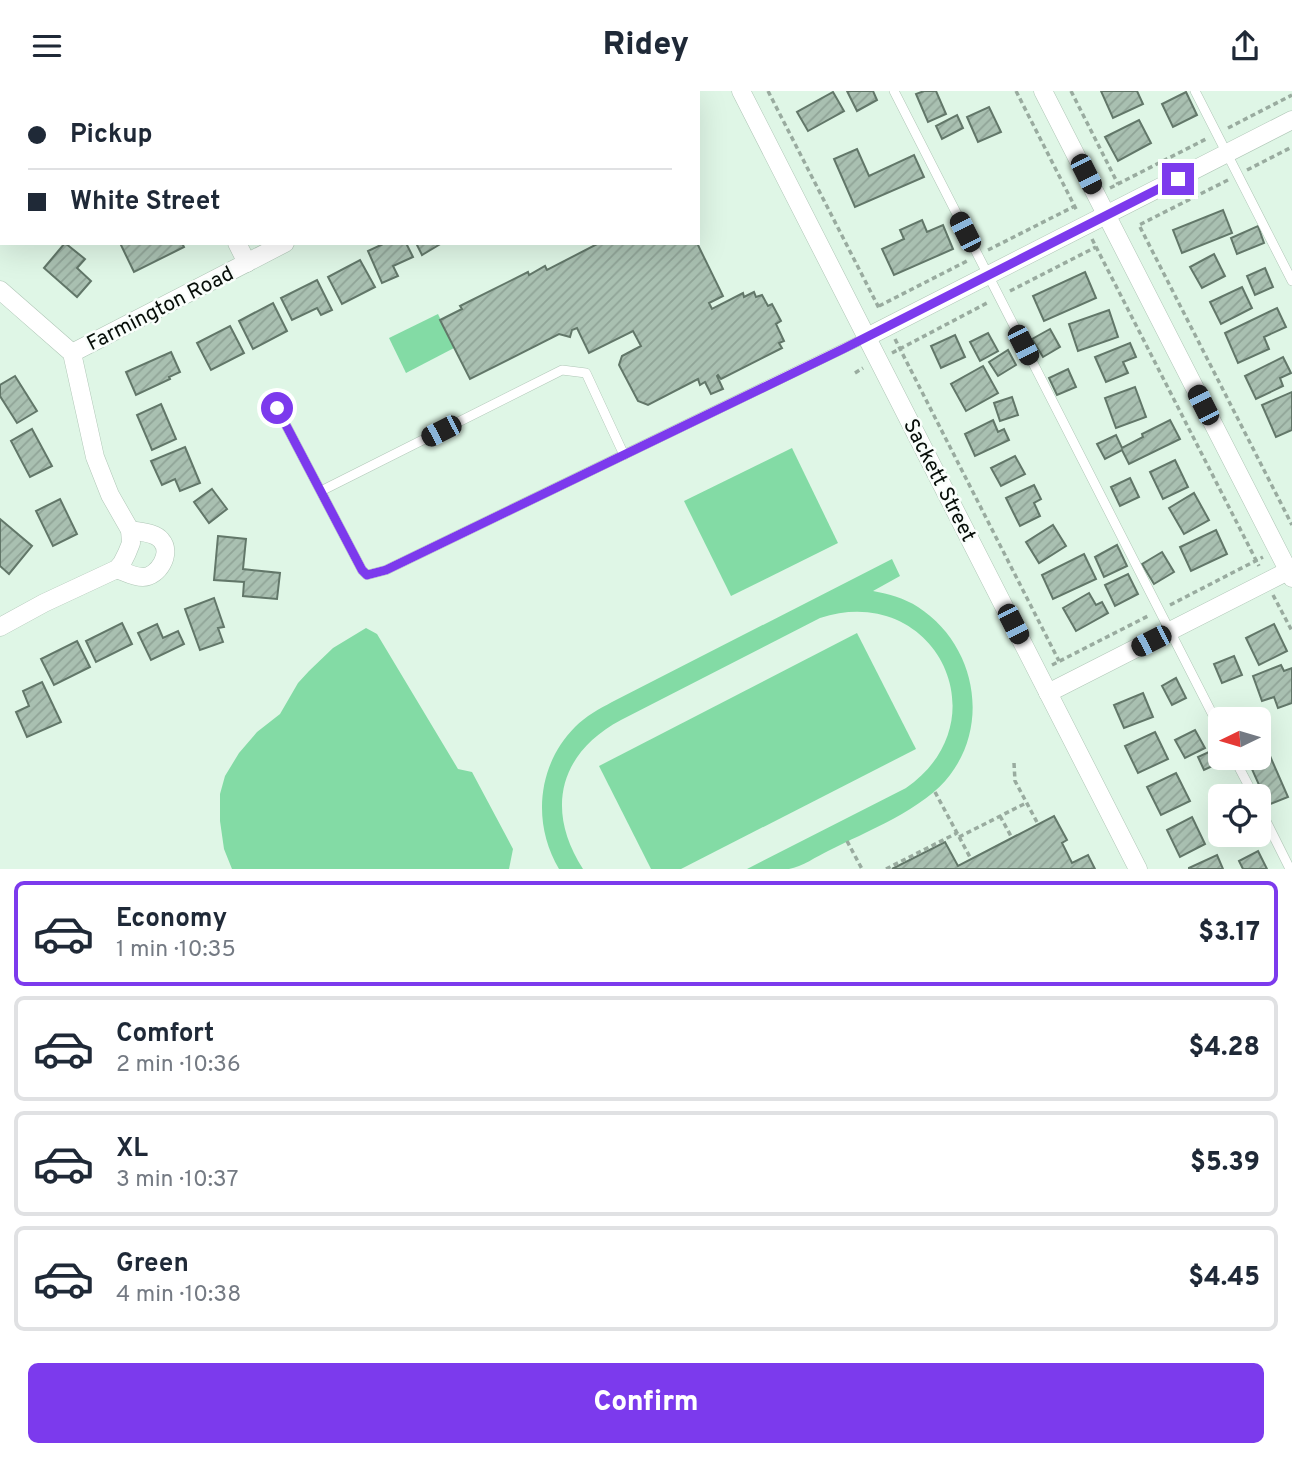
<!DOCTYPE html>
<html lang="en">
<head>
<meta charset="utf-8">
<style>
  :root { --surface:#fff; --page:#f2f2f3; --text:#1f2937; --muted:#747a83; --line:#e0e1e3; --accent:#7c3aed }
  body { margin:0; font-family:Overpass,sans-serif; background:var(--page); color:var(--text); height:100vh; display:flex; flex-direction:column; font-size:26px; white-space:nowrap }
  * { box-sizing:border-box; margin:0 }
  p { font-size:23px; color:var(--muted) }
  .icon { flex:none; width:38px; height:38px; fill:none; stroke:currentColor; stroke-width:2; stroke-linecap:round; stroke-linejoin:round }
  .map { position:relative; height:778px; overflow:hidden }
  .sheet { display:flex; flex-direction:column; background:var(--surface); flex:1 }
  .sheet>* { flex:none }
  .hud { position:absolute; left:0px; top:0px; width:700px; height:154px; box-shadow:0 7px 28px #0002; display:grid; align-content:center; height:154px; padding:0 28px; background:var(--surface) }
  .needle { width:46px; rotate:265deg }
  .fabs { position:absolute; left:1208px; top:616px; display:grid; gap:14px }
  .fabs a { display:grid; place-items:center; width:63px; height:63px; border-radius:10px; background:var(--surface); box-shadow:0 7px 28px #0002; font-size:35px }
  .end { position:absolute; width:32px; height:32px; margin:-16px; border:9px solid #7c3aed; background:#fff; box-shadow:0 0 0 4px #fff }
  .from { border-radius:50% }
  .car { position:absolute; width:21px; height:42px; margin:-21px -10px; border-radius:9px; box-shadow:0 0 5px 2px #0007; background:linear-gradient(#222 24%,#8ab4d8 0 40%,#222 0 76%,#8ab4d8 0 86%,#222 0) }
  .hud b { display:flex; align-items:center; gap:24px; height:66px; font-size:26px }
  .hud b+b { border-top:2px solid var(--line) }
  .hud i { width:18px; height:18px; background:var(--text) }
  ul { padding:12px 0 0; list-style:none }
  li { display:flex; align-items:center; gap:21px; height:105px; margin:0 14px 10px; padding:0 14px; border:4px solid var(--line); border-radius:10px }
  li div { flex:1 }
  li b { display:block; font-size:26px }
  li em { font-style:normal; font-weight:800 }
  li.on { border-color:var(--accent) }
  li>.icon { width:63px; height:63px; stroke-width:1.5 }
  .action { display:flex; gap:14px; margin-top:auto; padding:14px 28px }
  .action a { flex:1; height:80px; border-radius:10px; background:var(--accent); color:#fff; font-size:28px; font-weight:800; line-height:80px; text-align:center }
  header { display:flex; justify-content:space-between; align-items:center; height:91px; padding:0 28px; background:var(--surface); font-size:32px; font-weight:800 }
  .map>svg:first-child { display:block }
  .park { fill:#83dba5 }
  .building { fill:url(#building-hatch); stroke:#627769; stroke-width:2 }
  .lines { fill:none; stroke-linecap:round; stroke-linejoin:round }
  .lane-casing { stroke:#afc6b6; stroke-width:10 }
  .street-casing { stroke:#afc6b6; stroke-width:19 }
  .path { stroke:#99ab9f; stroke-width:3.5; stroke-dasharray:5 3.5; stroke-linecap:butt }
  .lane { stroke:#fff; stroke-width:9 }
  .street { stroke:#fff; stroke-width:18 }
  .route { stroke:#7c3aed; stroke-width:9 }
  .labels { text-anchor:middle; stroke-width:5; stroke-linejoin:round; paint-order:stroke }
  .street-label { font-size:21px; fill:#070e09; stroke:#f9fefb }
</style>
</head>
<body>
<header><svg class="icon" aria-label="menu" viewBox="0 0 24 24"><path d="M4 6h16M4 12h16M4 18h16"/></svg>Ridey<svg class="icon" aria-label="share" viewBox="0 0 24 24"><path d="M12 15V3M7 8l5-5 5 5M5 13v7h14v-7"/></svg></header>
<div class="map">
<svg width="1292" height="778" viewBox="0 0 1292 778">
  <defs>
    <pattern id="building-hatch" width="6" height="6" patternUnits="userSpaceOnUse" patternTransform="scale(1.75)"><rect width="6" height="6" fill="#a9c0b1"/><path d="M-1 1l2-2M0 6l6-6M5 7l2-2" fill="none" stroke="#90a497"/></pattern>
  </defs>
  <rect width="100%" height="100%" fill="#dff6e6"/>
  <g class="park">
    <polygon points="438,223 454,257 406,282 389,247"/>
    <polygon points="792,357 838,452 731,505 684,410"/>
    <path d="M892 468 900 485 873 500C889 503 904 507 918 516 974 552 991 630 950 684 925 718 865 741 828 760 817 765 802 776 789 778 776 778 760 778 747 778L906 697C1004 629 934 490 820 527L621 629C559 662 545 719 583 778H559C532 733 537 674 575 636 586 625 599 618 612 611Z"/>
    <polygon points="366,537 377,543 458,678 472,681 513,758 509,778 232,778 224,758 220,730 220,703 225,685 239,662 257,641 280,623 298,592 309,580 333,557"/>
    <polygon points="857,542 916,658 681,778 651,778 599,675"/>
  </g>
  <g class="building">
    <polygon points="847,0 873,0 877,9 857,20"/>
    <polygon points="924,0 936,0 946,23 928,31 916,3"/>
    <polygon points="1101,0 1137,0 1143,13 1113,27"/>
    <polygon points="833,1 844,20 808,40 797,21"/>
    <polygon points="1186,1 1197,24 1173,36 1162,13"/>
    <polygon points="989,16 1001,41 978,51 967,26"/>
    <polygon points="957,24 963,37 942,48 936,35"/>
    <polygon points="1139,29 1151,52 1118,70 1105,46"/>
    <polygon points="857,58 869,85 914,64 924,86 855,116 834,68"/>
    <polygon points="1223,119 1232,142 1182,162 1173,139"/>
    <polygon points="922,129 927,141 943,134 953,158 894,184 882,158 904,148 900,139"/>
    <polygon points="1258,135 1264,152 1237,163 1231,147"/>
    <polygon points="65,152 85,168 77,177 91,190 77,206 44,177"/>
    <polygon points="120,152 182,152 184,156 134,181"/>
    <polygon points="385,152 406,152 413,166 393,175 398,185 382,192 368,160"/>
    <polygon points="416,152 442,152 422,164"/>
    <polygon points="599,152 697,152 723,205 709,212 712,218 743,202 744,206 754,201 756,206 762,204 768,215 772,213 781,230 776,233 784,250 779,252 782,257 721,288 718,284 717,285 723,298 711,303 705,291 700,294 698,288 648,314 638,310 619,274 622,265 641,255 633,240 589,262 577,237 572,239 570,246 559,243 470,288 440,229 462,218 460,215 528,181 529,184 545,175 547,179"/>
    <polygon points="1214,163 1225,185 1202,197 1190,176"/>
    <polygon points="360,169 375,196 342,213 328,186"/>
    <polygon points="1265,177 1273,196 1255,204 1247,185"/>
    <polygon points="1085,181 1096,207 1044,230 1033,205"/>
    <polygon points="317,189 332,219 321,224 317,217 292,229 281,207"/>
    <polygon points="1242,196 1252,217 1221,233 1210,211"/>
    <polygon points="273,212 287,240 253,258 239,230"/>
    <polygon points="1277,217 1286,236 1264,246 1269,258 1238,272 1225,242"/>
    <polygon points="1109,219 1118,246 1078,260 1069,233"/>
    <polygon points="230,235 244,262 211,279 197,252"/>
    <polygon points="1050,238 1060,256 1043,266 1032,248"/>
    <polygon points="988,242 998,260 980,270 970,251"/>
    <polygon points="955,244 965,266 941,277 931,255"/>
    <polygon points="1130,252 1136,266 1123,271 1128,282 1106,291 1095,266"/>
    <polygon points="1008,259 1016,274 998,285 989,271"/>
    <polygon points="171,261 180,281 169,286 170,288 136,304 126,281"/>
    <polygon points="1283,266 1291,282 1280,287 1283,295 1256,308 1245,285"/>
    <polygon points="983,275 998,302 966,320 951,293"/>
    <polygon points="1068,278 1076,296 1057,304 1049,287"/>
    <polygon points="15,285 37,320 17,332 0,305 0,294"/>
    <polygon points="1135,296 1146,326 1116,337 1105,307"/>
    <polygon points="1292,301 1292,339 1276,346 1262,314"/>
    <polygon points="1012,306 1018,324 1000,330 994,312"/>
    <polygon points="161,313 176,348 152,359 137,324"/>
    <polygon points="993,329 998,341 1004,338 1009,349 975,365 965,343"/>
    <polygon points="1170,329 1180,348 1129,373 1122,359 1105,368 1097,353 1116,344 1122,357 1143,346 1142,343"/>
    <polygon points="32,338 52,375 30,386 11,350"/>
    <polygon points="185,356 200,392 180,400 175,388 162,394 151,370"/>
    <polygon points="1015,365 1025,383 1001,395 991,377"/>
    <polygon points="1175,369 1188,396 1163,408 1150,381"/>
    <polygon points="1130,387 1139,406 1120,415 1111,396"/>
    <polygon points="1034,394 1041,408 1034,412 1040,425 1020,435 1006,407"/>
    <polygon points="212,398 227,418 209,432 194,411"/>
    <polygon points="1194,402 1209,429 1184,443 1169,417"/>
    <polygon points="60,408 77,443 53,455 36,420"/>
    <polygon points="0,428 32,455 9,483 0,475"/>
    <polygon points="1053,434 1066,455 1039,472 1026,451"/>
    <polygon points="1216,439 1227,463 1191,480 1180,456"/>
    <polygon points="218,445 246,448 243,478 280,482 277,508 243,505 244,491 214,489"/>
    <polygon points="1117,454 1127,475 1104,486 1095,466"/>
    <polygon points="1162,461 1174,481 1154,493 1142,473"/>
    <polygon points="1084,463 1096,488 1053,508 1042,484"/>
    <polygon points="1128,483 1138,503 1115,515 1105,494"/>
    <polygon points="1089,502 1096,514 1102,511 1108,522 1076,540 1063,517"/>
    <polygon points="214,507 224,536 218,537 223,551 200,559 185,518"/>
    <polygon points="122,532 132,553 96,571 86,550"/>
    <polygon points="157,533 163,547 178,540 184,553 151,569 138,542"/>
    <polygon points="1274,533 1287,560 1259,574 1246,547"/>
    <polygon points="77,550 90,576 54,594 41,568"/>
    <polygon points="1234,565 1242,584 1222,592 1214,573"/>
    <polygon points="1281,574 1284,580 1292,577 1292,612 1278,617 1274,606 1262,610 1253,585"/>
    <polygon points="1176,587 1186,607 1172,614 1162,595"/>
    <polygon points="42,591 61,631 27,646 16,621 29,615 23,600"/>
    <polygon points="1143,602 1153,626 1124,637 1114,614"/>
    <polygon points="1195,639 1205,657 1185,667 1175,649"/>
    <polygon points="1155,641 1168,668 1138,682 1125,655"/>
    <polygon points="1263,649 1288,706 1268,714 1247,667 1258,667 1258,651"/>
    <polygon points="1213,659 1219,672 1204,679 1198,666"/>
    <polygon points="1176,682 1190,710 1161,724 1147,696"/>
    <polygon points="1054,725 1067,749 1062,752 1072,772 1088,764 1095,778 892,778 945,751 958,775"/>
    <polygon points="1192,726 1205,753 1180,766 1167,739"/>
    <polygon points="1258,760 1267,778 1243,778 1239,770"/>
    <polygon points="1217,764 1223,778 1189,778 1189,777"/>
  </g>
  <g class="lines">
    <defs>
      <g id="lane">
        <polyline points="894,0 1220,638"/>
        <polyline points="1195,0 1292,190"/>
        <polyline points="277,317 362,479 367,484 386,479 867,246"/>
        <polyline points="321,400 562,279 586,282 624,364"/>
        <polyline points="1234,667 1254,705"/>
        <polyline points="1258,714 1290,778"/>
      </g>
      <g id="street">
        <polyline points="159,0 160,2"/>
        <polyline points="449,0 449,2"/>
        <polyline points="741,0 1138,778"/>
        <polyline points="1043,0 1292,487"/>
        <polyline points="640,2 644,0"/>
        <polyline points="237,152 247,172"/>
        <polyline points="0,199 72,262 95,366 110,404 130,439 131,452 127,462 122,472 117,478 44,512 0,536"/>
        <polyline points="867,246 1292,29"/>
        <polyline points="72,262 285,152"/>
        <path d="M117 478C125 481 134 486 143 486 158 486 173 462 161 449 155 441 139 441 130 439"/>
        <polyline points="1048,602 1292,478"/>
      </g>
    </defs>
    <use href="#lane" class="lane-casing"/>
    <use href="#street" class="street-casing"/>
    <g class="path">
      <polyline points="768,0 880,219"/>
      <polyline points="1016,0 1077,120"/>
      <polyline points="1071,0 1118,93"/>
      <polyline points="1228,37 1292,4"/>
      <polyline points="1247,79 1292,56"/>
      <polyline points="1228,89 1139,134 1292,434"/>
      <polyline points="1110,97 1206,48"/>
      <polyline points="1092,148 1259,475"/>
      <polyline points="988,159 1075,115"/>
      <polyline points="1010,200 1096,156"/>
      <polyline points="879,215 969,169"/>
      <polyline points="895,248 1059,570"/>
      <polyline points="892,262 987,212"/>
      <polyline points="855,282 863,277"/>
      <polyline points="1273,504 1292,540"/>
      <polyline points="1170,514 1263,466"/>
      <polyline points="1052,574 1148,525"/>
      <polyline points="1014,672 1015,690 1038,733"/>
      <polyline points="935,701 971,768"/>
      <polyline points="1000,725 1012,747"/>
      <polyline points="959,746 1026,712"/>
      <polyline points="847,750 862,778"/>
      <polyline points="886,778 957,742"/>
    </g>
    <use href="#lane" class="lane"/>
    <use href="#street" class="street"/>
  </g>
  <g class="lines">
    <polyline class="route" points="277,317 362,479 367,484 386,479 843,258 1178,88"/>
  </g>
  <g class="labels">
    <g class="street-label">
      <text transform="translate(160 217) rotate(-27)" y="7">Farmington Road</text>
      <text transform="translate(940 389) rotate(63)" y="7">Sackett Street</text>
    </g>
  </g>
</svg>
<div class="fabs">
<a><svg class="needle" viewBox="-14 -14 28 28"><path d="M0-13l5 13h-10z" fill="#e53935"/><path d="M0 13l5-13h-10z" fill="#747a83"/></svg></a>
<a><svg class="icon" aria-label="locate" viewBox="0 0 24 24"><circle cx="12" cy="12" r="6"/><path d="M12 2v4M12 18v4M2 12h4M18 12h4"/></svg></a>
</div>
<i class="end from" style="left:277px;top:317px"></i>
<i class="end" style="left:1178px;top:88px"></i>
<i class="car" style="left:1086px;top:83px;rotate:153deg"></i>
<i class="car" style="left:965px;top:141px;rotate:333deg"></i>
<i class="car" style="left:1023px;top:254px;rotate:153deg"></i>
<i class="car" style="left:1203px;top:314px;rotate:333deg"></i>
<i class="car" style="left:441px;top:340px;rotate:243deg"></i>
<i class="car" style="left:1013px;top:533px;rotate:153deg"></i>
<i class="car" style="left:1151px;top:550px;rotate:243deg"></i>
<div class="hud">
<b><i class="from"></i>Pickup</b>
<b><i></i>White Street</b>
</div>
</div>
<section class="sheet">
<ul>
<li class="on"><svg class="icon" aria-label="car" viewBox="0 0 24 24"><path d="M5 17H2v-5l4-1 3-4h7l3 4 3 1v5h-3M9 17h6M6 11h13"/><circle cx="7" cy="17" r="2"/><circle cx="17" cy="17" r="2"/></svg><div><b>Economy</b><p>1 min · 10:35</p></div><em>$3.17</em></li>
<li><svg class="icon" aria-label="car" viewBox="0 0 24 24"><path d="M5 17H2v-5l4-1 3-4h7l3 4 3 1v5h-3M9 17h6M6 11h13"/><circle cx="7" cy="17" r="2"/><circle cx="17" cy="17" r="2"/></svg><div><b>Comfort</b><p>2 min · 10:36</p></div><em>$4.28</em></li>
<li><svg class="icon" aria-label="car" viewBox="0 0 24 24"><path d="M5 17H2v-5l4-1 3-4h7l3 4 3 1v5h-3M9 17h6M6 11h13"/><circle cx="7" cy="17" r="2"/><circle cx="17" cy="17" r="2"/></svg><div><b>XL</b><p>3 min · 10:37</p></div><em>$5.39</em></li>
<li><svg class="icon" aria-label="car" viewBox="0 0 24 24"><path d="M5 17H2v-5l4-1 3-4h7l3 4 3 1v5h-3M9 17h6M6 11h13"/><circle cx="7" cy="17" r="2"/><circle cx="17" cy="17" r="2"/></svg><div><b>Green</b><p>4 min · 10:38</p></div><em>$4.45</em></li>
</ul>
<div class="action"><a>Confirm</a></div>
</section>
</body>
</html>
